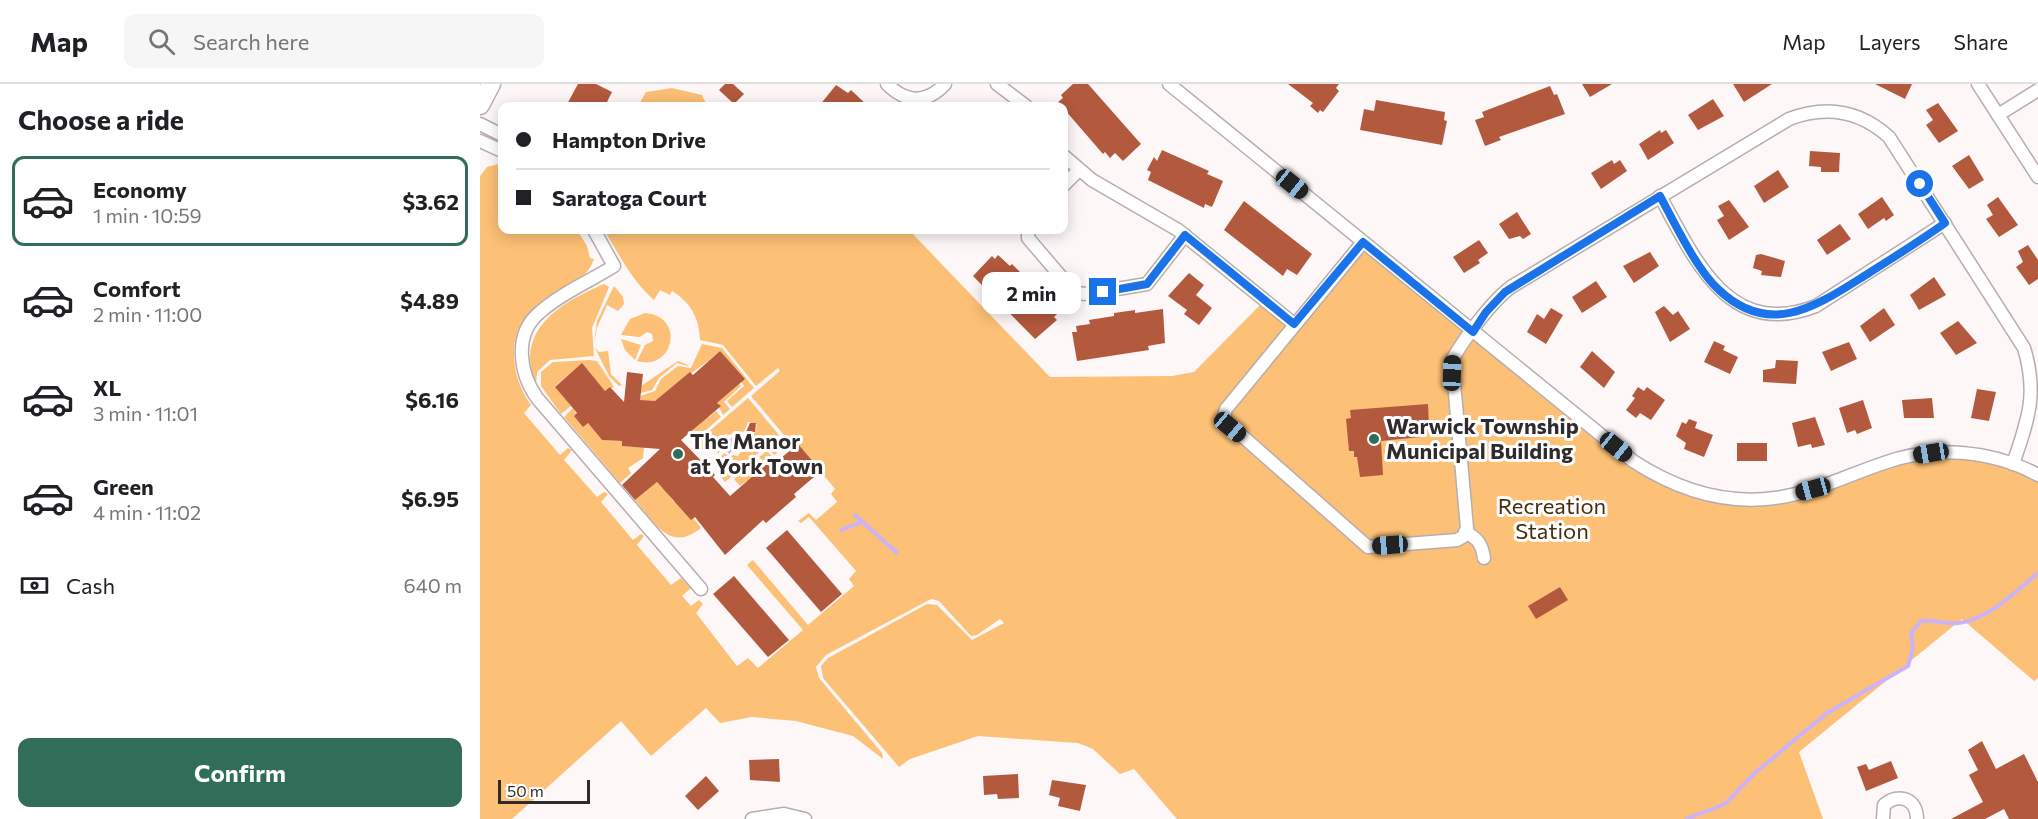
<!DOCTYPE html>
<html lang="en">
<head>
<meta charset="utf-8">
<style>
  :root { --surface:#fff; --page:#f6f6f6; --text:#202124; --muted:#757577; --line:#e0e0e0; --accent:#316e59 }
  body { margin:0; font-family:Commissioner,sans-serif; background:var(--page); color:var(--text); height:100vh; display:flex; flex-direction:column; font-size:22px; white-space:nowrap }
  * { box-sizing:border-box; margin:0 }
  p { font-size:20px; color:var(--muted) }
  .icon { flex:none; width:33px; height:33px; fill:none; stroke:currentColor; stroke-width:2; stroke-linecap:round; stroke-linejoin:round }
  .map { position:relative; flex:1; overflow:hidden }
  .drawer { display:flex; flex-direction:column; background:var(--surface); width:480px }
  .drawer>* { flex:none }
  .banner { position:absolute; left:18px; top:18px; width:570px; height:132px; border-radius:12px; box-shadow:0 3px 15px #0003; display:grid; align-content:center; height:132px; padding:0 18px; background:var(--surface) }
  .scale { position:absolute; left:18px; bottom:15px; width:92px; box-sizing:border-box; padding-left:6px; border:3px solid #2f2a2b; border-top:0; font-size:16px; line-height:21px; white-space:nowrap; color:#2f2a2b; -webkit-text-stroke:4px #fff; paint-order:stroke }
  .end { position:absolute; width:27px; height:27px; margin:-14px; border:8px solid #1a73e8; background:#fff; box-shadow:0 0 0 3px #fff }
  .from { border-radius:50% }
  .bubble { position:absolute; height:42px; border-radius:12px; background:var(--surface); box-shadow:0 3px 15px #0003; font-size:20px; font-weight:700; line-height:42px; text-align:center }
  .car { position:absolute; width:18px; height:36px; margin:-18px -9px; border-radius:8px; box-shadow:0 0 4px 2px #0007; background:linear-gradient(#222 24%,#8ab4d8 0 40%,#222 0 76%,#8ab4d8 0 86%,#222 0) }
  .banner b { display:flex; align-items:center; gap:21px; height:57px; font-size:22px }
  .banner b+b { border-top:2px solid var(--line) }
  .banner i { width:15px; height:15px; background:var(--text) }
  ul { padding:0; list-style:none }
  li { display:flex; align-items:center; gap:18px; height:90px; margin:0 12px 9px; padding:0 6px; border:3px solid transparent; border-radius:12px }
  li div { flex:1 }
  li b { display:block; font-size:22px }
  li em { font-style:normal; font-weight:700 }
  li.current { border-color:var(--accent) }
  li>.icon { width:54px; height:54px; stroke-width:1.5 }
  h2 { padding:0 18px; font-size:27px; line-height:72px }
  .pay { display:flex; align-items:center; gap:15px; height:66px; padding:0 18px; font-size:22px }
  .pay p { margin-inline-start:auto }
  .cta { display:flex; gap:12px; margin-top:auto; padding:12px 18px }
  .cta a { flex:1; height:69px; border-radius:12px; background:var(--accent); color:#fff; font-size:24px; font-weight:700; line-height:69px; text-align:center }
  header { display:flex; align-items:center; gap:36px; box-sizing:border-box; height:84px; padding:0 30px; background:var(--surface); border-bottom:2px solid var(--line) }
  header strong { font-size:28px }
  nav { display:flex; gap:33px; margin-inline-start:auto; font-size:21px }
  .search { width:420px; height:54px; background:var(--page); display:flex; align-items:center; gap:15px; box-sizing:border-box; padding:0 21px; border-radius:12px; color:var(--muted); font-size:22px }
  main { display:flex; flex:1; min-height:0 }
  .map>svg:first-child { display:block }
  .green { fill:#fcc076 }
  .water { fill:#ccb3f9 }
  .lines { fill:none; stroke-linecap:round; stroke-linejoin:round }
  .stream { stroke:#ccb3f9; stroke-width:4 }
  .building { fill:#b3593d }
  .minor-casing { stroke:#b9acae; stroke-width:15 }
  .highway-casing { stroke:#b9acae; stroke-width:21 }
  .minor { stroke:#fff; stroke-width:12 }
  .highway { stroke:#fff; stroke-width:18 }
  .route { stroke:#1a73e8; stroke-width:8 }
  .poi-dot { fill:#316e59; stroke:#fff; stroke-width:2 }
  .labels { text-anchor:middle; stroke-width:6; stroke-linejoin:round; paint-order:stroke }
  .poi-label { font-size:22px; font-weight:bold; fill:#2f2a2b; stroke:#fff; text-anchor:start }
  .park-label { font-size:22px; fill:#472d09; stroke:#fff }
</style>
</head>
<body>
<header>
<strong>Map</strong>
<div class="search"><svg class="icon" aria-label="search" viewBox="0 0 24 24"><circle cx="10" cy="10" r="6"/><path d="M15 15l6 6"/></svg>Search here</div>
<nav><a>Map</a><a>Layers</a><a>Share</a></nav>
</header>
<main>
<section class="drawer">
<h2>Choose a ride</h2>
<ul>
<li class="current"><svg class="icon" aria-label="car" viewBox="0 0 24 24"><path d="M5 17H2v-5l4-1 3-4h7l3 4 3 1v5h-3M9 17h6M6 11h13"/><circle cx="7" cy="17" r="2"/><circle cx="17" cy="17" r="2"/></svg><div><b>Economy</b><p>1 min · 10:59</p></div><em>$3.62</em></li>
<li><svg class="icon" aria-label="car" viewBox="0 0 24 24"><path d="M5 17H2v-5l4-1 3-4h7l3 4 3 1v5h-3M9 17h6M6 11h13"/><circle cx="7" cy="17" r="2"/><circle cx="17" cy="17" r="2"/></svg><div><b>Comfort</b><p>2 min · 11:00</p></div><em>$4.89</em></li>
<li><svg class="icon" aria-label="car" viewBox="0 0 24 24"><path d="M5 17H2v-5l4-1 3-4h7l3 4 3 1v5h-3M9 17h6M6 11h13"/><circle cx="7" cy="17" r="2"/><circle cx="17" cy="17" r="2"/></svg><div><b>XL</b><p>3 min · 11:01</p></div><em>$6.16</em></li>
<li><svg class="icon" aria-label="car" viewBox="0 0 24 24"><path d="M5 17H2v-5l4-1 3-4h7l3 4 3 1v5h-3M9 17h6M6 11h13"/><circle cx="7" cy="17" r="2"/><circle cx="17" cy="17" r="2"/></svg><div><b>Green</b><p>4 min · 11:02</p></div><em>$6.95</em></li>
</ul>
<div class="pay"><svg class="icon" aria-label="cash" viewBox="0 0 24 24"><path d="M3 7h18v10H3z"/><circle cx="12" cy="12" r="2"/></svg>Cash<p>640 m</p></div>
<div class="cta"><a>Confirm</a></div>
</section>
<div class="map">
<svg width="1558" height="735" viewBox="0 0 1558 735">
  <rect width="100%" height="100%" fill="#fdf7f8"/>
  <g class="green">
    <polygon points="192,4 222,11 227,22 158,22 166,8"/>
    <path d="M22 79V146H97L107 162 110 174 114 175C101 215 35 208 34 269 34 289 40 305 51 321L44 329 80 371 88 364 92 366 84 376 117 413 124 408 128 410 121 418 153 456 161 450 164 452 157 461 191 501 201 494 211 504 202 512 211 522 219 516 223 520 216 529 257 582 268 574 278 584 323 546 267 481 273 476 328 541 374 502 369 495 376 487 329 433 321 439 318 437 329 429 336 436 357 418 351 410 355 405 318 360 316 362 311 356 294 371 289 365 304 351 271 312 300 287 298 284 276 302 243 261 220 256C219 233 211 219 192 207L190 211 180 206 174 216C152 197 139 170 124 146H429L570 293 692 292 714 288 785 216 814 240 883 158 1153 377 1214 408 1307 412 1406 378 1465 368 1558 391V594L1554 597 1482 535 1319 668 1343 735H697L654 685 640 690 613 665 598 659 498 652 430 675 419 683 343 594 341 582 348 574 447 520 457 521 492 556 524 539 520 535 497 551 491 552 459 517 451 515 346 571 336 583 339 594 402 669 403 675 373 652 316 637 272 633 240 639 226 624 171 672 141 637 32 735H0V92L7 83Z"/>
    <path d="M124 200 129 203 112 244 114 272 70 276 57 288 56 300C34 246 80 219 124 200Z"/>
    <polygon points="134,202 143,213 144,220 138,227 127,221 117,244 114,258 117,237"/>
    <path d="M165 229C206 232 194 288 157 277L165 261 173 257 172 250 167 248 160 253 141 251 150 235Z"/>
    <polygon points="141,255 161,261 155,276 145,266"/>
    <path d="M222 260 242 264 274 304 252 323 247 317 264 302 240 267C221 284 198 297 179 314L182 317 169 319 164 316 161 318 157 313 175 307 181 295 198 282 211 284Z"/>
    <polygon points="115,264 119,268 128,267 131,290 142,301 139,302 129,292"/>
    <polygon points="110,276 117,277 134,303 125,307 102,280 75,302 91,322 81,330 61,302 61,288 73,278"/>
    <polygon points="198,277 208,281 211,277 208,282 197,279 179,294 172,306 157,310 161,302"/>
    <polygon points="259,300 261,302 244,318 250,325 243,331 237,319"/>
    <polygon points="268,314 299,351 245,398 242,394 246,381 241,372 245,369 249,374 253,371 258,372 266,360 261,354 268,349 275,349 277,340 268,338 265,346 259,352 255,347 250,351 245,350 238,362 242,366 238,369 230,363 217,366 213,361"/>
    <polygon points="93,324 103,342 108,339 122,356 142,357 142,362 164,363 163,374 148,384 151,389 140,399 84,333"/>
    <polygon points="236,327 241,333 218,353 213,346 220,340 225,329 229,333"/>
    <polygon points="287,367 297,378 290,383 279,373"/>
    <polygon points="277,375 284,382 278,387 282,391 270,401 267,397 260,402 254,395"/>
    <path d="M177 398 182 404 186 401V408L194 418 198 414 221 444C190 469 175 439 155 416Z"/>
  </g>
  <polygon class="water" points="255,351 261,359 249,370 242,362"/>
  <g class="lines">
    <g class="stream">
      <polyline points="375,431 417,469"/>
      <polyline points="361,446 382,438"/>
      <path d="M1206 735 1245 720 1276 688 1347 629 1428 582 1433 564 1431 549 1441 537C1454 535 1466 541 1479 539 1509 535 1535 508 1558 489"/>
    </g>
  </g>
  <g class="building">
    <polygon points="98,0 116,0 132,8 125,22 86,22"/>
    <polygon points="245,0 253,0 264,10 254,20 239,6"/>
    <polygon points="593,0 608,0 661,60 643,77 635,69 630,74 625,68 623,70 578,18 583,14 581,11"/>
    <polygon points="808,0 859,0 856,4 859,7 843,28 840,26 838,29 830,22 833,19"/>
    <polygon points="1102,0 1132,0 1110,13"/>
    <polygon points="1253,0 1292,0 1264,18"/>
    <polygon points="1395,0 1432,0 1425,15"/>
    <polygon points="356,1 368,9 371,6 388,22 339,22"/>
    <polygon points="1070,2 1074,11 1077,10 1085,30 1019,53 1021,56 1005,62 995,36 1004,33 1002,28"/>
    <polygon points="1233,15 1244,32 1218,46 1208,31"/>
    <polygon points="896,16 965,28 964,36 967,37 962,61 880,46 884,25 894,27"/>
    <polygon points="1458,19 1478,47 1459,59 1446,41 1453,36 1446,26"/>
    <polygon points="1180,46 1181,49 1186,46 1194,59 1168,76 1159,60"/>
    <polygon points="682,66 729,87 727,90 743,97 732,123 725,120 724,124 668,96 671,88 667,86 674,73 677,77"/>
    <polygon points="1330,67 1360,69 1359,88 1341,88 1341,83 1329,82"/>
    <polygon points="1489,71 1504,96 1489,105 1472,82"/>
    <polygon points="1132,76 1134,80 1140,76 1147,87 1121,105 1111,89"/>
    <polygon points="1298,86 1309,103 1284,119 1274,102"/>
    <polygon points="1402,113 1414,131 1406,137 1404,134 1388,145 1378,130"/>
    <polygon points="1518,113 1538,141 1519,153 1506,135 1513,131 1507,121"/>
    <polygon points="1249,116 1269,143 1249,156 1237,136 1244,132 1238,122"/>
    <polygon points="764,117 832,170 817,191 807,185 803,192 744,146"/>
    <polygon points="1037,128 1051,150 1043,155 1040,152 1029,155 1019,140"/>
    <polygon points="1360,140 1371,155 1347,171 1337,156"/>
    <polygon points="999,156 1008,169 998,176 1000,179 984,189 973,173"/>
    <polygon points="1548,161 1558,176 1558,195 1549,201 1536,183 1543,178 1538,167"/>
    <polygon points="1170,168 1179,182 1154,199 1143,182"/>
    <polygon points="1281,170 1305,177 1301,193 1281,191 1282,187 1273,184 1276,171"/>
    <polygon points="518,171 530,182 532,180 544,192 546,190 571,215 568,217 579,228 574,233 577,236 555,255 493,192 512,172 515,175"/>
    <polygon points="709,189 724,201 716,211 732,224 719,241 704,230 707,226 688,212"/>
    <polygon points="1454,193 1466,211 1439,226 1430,211"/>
    <polygon points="1116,197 1127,213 1102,229 1092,213"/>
    <polygon points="1184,222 1193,231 1198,227 1210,245 1190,258 1175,228"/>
    <polygon points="1071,224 1083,231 1066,260 1047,248 1057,230 1064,235"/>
    <polygon points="1404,224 1415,241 1390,258 1380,242"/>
    <polygon points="683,225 685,259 668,262 669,266 597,277 592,248 597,248 596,242 610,240 609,236 634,232 634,229 655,226 655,229"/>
    <polygon points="1478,237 1497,259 1476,271 1460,249"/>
    <polygon points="1234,257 1245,262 1243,266 1258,273 1250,290 1224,278"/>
    <polygon points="1369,258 1377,275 1351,287 1342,268"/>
    <polygon points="240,267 265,295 237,319 241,322 201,356 235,391 233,393 250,412 287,380 290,383 318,360 341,387 314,410 316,413 286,439 283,436 245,471 215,433 211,436 177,398 155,416 142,401 180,365 142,362 142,357 122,356 108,339 103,343 94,332 97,329 75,303 102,279 125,307 130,303 144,318 147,288 163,290 160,316 175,317 210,288 213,291"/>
    <polygon points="1112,267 1135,288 1124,304 1100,283"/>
    <polygon points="1296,276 1318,277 1316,300 1283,298 1283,286 1295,284"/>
    <polygon points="1158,303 1164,307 1167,303 1185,316 1171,336 1160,329 1156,334 1146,326 1155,314 1152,312"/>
    <polygon points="1497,305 1516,308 1509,337 1491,334"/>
    <polygon points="1452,314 1454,334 1424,334 1422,316"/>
    <polygon points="1383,316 1392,344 1377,350 1375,346 1367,349 1359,324"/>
    <polygon points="948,320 949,344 940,345 941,353 901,357 903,391 880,393 877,373 874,373 874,367 869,367 866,335 871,334 870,326"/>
    <polygon points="1335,333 1345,361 1332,364 1331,360 1318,363 1312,339"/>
    <polygon points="1209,335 1217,338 1215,344 1233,351 1224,373 1204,365 1206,359 1196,352 1202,338 1206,340"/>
    <polygon points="270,339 276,339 275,348 266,348"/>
    <rect x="1257" y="359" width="30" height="18"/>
    <polygon points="307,446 362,510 341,528 286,464"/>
    <polygon points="254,492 309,556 288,573 233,510"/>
    <polygon points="1080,503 1088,516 1056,535 1048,522"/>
    <polygon points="1502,657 1516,685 1544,670 1558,698 1558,735 1529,735 1524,725 1505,735 1471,735 1503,718 1489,691 1498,686 1488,666"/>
    <polygon points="299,675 300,698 270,696 269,676"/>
    <polygon points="1411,677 1418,694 1386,707 1377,683 1386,680 1389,686"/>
    <polygon points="538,690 539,714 518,715 517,710 504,711 503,692"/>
    <polygon points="226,692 239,707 218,726 205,712"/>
    <polygon points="572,696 606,701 600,727 578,722 580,714 569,711"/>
  </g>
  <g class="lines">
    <defs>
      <g id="minor">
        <path d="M407 0C426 19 446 20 465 0"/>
        <polyline points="517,0 546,22"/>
        <path d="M689 0 1153 377C1196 405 1244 421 1295 414 1333 409 1368 391 1404 379 1453 361 1512 366 1558 391"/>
        <polyline points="1498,0 1558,93"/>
        <polyline points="1518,31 1558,6"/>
        <polyline points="0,40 22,51"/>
        <polyline points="0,57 22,67"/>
        <polyline points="584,72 612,96 698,146 814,240"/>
        <polyline points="584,101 599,86"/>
        <path d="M1180 112C1215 176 1249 256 1336 222L1465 139"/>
        <path d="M114 146 134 182C110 197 80 210 59 229 33 251 40 290 57 314L221 505"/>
        <polyline points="548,146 548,154 595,209 607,210 667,200 705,151"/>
        <path d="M883 158 746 325 743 335 888 463 977 456 984 452 987 444 972 276C984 255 1011 218 1031 203L1309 35C1346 21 1379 26 1409 53L1544 264C1558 310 1548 336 1533 380"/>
        <path d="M985 448C998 454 1002 461 1004 474"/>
        <polyline points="272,735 304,730 325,735"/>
        <path d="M1403 735 1404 721C1419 708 1437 715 1437 735"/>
      </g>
      <polyline id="highway" points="0,21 11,0"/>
    </defs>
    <use href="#minor" class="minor-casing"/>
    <use href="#highway" class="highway-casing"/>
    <use href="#minor" class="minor"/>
    <use href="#highway" class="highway"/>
  </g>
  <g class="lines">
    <path class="route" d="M623 208 667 200 705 151 814 240 883 158 993 248 1006 228 1025 208 1180 112C1194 138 1217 186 1238 205 1291 256 1339 220 1389 189 1414 173 1440 157 1465 139L1440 100"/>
  </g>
  <g class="poi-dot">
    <circle cx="894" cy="355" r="6"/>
    <circle cx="198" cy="370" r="6"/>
  </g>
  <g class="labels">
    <g class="poi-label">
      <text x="906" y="350">Warwick Township<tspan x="906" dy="25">Municipal Building</tspan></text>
      <text x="210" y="365">The Manor<tspan x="210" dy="25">at York Town</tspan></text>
    </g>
    <g class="park-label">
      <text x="1072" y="430">Recreation<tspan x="1072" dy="25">Station</tspan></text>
    </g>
  </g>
</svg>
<div class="scale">50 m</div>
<i class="end from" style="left:1440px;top:100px"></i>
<i class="end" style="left:623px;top:208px"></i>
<div class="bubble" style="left:502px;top:188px;width:99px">2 min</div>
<i class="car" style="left:812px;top:100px;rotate:129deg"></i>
<i class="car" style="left:972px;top:289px;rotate:2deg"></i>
<i class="car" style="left:750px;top:343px;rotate:130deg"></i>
<i class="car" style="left:1136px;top:363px;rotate:129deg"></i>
<i class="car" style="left:1451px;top:369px;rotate:261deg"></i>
<i class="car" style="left:1333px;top:405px;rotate:255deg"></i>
<i class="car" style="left:910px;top:461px;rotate:266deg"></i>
<div class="banner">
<b><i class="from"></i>Hampton Drive</b>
<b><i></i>Saratoga Court</b>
</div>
</div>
</main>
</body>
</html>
